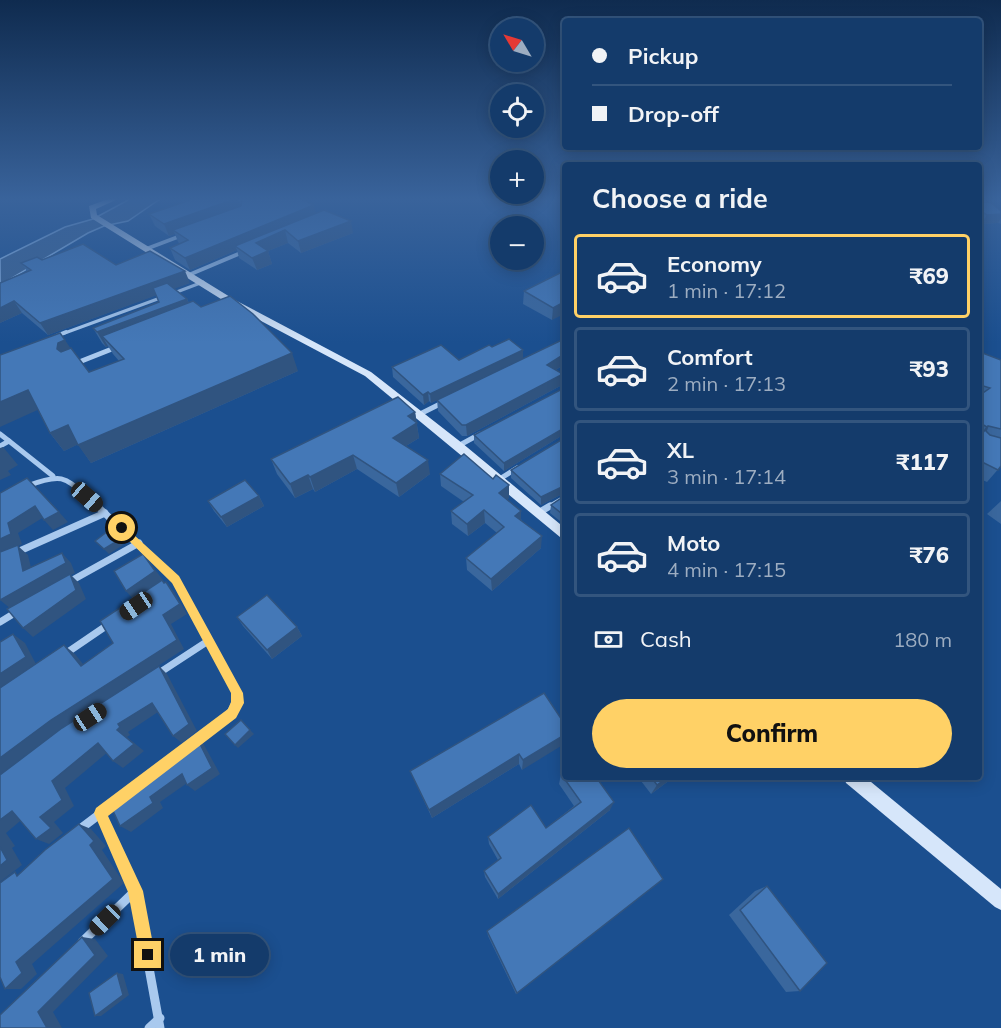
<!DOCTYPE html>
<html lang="en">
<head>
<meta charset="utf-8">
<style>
  :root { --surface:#143b6b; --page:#1d4271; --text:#f1f3f6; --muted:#9dadc1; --line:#33557e; --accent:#ffd166 }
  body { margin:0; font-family:Mulish,sans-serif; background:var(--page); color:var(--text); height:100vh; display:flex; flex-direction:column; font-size:22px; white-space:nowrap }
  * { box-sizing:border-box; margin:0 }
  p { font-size:20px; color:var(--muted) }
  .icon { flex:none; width:33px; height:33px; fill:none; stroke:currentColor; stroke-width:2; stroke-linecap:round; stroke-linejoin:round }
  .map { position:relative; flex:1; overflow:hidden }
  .drawer { position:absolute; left:562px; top:162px; width:420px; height:618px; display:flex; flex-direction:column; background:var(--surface); border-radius:6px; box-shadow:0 3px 15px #0003,0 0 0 2px var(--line) }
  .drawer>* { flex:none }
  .top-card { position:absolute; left:562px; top:18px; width:420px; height:132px; border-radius:6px; box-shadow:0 3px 15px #0003,0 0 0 2px var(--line); display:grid; align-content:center; height:132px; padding:0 30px; background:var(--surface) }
  .needle { width:39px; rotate:308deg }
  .controls { position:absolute; left:490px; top:18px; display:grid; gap:12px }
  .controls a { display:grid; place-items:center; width:54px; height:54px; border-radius:50%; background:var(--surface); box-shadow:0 3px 15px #0003,0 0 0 2px var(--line); font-size:30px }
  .end { position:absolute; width:27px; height:27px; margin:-14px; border:8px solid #ffd166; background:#111; box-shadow:0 0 0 3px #111 }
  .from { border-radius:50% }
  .bubble { position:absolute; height:42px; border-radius:21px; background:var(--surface); box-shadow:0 3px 15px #0003,0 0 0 2px var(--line); font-size:20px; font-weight:800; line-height:42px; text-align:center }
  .car { position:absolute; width:18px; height:36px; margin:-18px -9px; border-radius:8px; box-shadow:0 0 4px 2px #0007; background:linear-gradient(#222 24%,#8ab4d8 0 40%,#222 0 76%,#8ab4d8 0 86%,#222 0) }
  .top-card b { display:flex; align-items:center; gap:21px; height:57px; font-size:22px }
  .top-card b+b { border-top:2px solid var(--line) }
  .top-card i { width:15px; height:15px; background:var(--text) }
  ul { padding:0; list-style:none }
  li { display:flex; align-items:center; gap:18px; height:84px; margin:0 12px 9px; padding:0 18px; border:3px solid var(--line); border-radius:6px }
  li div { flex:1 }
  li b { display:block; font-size:22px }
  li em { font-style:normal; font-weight:800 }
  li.selected { border-color:var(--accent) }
  li>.icon { width:54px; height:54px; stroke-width:1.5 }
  h2 { padding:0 30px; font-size:27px; line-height:72px }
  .pay { display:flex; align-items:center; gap:15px; height:66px; padding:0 30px; font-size:22px }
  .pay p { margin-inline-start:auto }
  .button { display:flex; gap:12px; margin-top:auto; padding:12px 30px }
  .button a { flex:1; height:69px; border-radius:36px; background:var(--accent); color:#111; font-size:24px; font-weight:800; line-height:69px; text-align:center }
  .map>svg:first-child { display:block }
  .water { fill:#3c6290; stroke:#9cc4f0; stroke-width:1.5 }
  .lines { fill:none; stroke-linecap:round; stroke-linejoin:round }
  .lane-far1 { stroke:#a9c9ee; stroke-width:3 }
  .lane { stroke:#a9c9ee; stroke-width:4 }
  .street-far3 { stroke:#a9c9ee; stroke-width:4 }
  .street-far2 { stroke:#a9c9ee; stroke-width:5 }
  .street-far1 { stroke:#a9c9ee; stroke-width:7 }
  .street { stroke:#a9c9ee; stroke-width:9 }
  .secondary { fill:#d6e6fa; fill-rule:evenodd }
  .wall { fill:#3a679d }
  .shaded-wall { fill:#305480 }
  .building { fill:#4478b7; stroke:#305480; stroke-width:1.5 }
  .route { fill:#ffd166 }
</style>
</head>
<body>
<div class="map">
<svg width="1001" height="1028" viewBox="0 0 1001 1028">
  <rect width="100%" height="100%" fill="#1b4f8f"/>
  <polygon class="water" points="130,199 160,199 128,221 104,226 88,233 0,285 0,259 65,227 93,219"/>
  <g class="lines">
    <g class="lane-far1">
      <polyline points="174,293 203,282"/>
      <polyline points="62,334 163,297"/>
    </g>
    <polyline class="lane" points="56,336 66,332"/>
    <g class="street-far3">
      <polyline points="146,249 183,235"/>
      <polyline points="191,274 243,252"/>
    </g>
    <g class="street-far2">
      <polyline points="74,364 117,347"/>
      <polyline points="418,415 444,402"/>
      <polyline points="0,434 9,441 0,446"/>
      <polyline points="9,441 53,476"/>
      <polyline points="458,446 480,434"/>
      <polyline points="498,480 517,468"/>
      <path d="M27 486C69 470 66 480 98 508"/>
      <polyline points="547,508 566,497"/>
    </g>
    <g class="street-far1">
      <path d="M97 506 175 579 237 693C235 713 221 723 206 734"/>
      <polyline points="538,513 550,506"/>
      <polyline points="15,553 105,513"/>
      <polyline points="69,582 139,543"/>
      <polyline points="0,622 18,611"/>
      <polyline points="65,654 109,624"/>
      <polyline points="156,675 208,641"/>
    </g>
    <g class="street">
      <polyline points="192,744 208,733"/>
      <polyline points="100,813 135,891"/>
      <polyline points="80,829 117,801"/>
      <polyline points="82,942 135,891 160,1028"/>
      <polyline points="149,1028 160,1018"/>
    </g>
    <g class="secondary">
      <polygon points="108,199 118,199 96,209 97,215 235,300 371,372 462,443 566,529 566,542 365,376 229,304 91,218 89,206"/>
      <polygon points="844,777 865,777 1001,889 1001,910 995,907 846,783"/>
    </g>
  </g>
  <g class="wall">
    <polygon points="193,199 301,199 316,213 353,233 301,253 288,243 268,251 272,264 257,270 239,258 237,250 190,270 175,260 170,248 180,244 178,242 175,234 169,236 155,226 149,214"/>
    <polygon points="980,202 1001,211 1001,224 998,223 981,224 980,223"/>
    <polygon points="42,260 116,265 190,283 174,288 187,299 189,303 201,307 298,371 91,463 78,444 64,451 50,433 71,348 89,372 119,361 113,354 108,346 106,347 102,343 93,328 159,302 156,295 48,335 22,313 0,323 0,283 27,271 21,263"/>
    <polygon points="566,270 552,320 523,304 524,291"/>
    <polygon points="566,338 566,363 556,370 563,374 562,385 467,436 462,436 438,411 437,400 431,403 429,401 424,405 393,377 392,367 459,360 492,347 523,359"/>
    <polygon points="980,352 1001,360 1001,466 987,482 980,479"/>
    <polygon points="566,387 566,435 563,435 504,471 474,443 474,435"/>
    <polygon points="415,412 419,438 406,446 430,474 399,497 357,469 315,492 313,489 295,498 277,474 271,459"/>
    <polygon points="566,437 566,493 564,493 541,505 511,478 511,470"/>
    <polygon points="440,474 509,498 507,499 541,548 492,591 467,570 466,558 497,533 485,523 468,536 452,524 451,511 464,502 441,486"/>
    <polygon points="566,495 566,526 550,513 551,505"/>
    <polygon points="259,496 264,506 227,527 214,511 208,501"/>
    <polygon points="1001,501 1001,524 987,514"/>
    <polygon points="237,617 297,627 302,636 272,659 243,626"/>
    <polygon points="566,726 522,770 519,764 432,818 410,771"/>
    <polygon points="561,774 610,810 498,899 485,877 484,871 498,860 489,844 488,837 546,828 574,806 559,784"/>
    <polygon points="638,777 674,777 651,794"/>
    <polygon points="663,879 516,994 488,936 487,931"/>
    <polygon points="767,886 800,991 786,992 729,915 755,891"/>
  </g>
  <g class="shaded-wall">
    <polygon points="235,199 238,199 242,210 173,230 175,234 169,236 164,224"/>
    <polygon points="314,205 317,217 235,246 237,250 190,270 185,258"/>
    <polygon points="1001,214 1001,218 998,223 981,224 987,215"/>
    <polygon points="351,221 353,233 301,253 298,241"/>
    <polygon points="285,230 288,243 268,251 272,264 257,270 252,258 256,243"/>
    <polygon points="185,271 190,283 48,335 40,323"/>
    <polygon points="187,299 193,313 102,336 108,346 106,347 97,332"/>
    <polygon points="14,301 22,313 0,323 0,308"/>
    <polygon points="566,301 566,313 552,320 553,308"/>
    <polygon points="65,340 77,358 70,362 57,349 58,343"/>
    <polygon points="523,350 523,359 431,403 430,394"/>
    <polygon points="292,353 298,371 91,463 78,445"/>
    <polygon points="566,353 566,363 547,376 547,365"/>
    <polygon points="563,374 562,385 467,436 466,425"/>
    <polygon points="28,390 42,408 0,427 0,402"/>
    <polygon points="428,392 429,401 424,405 423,395"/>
    <polygon points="415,412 419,438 396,452 393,438 408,416"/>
    <polygon points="68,425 81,443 64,451 50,433"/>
    <polygon points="564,427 563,435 504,471 504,463"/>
    <polygon points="3,447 18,465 8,471 11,475 0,480 0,448"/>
    <polygon points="353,455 357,469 315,492 310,477"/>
    <polygon points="428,460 430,474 399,497 396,483"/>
    <polygon points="308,475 313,489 295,498 290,484"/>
    <polygon points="509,485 509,498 499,505 499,493"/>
    <polygon points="565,485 564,493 541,505 541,497"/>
    <polygon points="259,496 264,506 227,527 221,517"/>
    <polygon points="35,506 44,517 18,533 22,544 18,546 28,555 34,580 0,554 0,539 8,523"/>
    <polygon points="484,510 485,523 468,536 467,524"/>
    <polygon points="521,511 521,524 515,516"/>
    <polygon points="59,512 68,522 53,530 44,520"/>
    <polygon points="542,536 541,548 492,591 491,579"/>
    <polygon points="119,540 123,545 109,554 104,549"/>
    <polygon points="62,553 71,563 75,573 71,575 79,583 86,599 33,637 23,628 11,609 0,600"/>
    <polygon points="143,554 163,580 134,600 126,591"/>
    <polygon points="166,582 174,592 187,614 171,624 184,649 63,728 0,776 0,758 163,615"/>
    <polygon points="297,627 302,636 272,659 267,650"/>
    <polygon points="13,634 25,643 37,666 0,691 0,674"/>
    <polygon points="64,645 75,654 91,674 81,666"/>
    <polygon points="159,666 167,674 197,731 182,743 173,736"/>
    <polygon points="152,703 161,710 128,732 130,735 127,737 144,751 123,768 113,761 118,724"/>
    <polygon points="250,730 254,734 238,748 235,745"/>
    <polygon points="566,734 566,743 522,770 523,760"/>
    <polygon points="196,736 203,743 220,774 195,791 187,785"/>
    <polygon points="98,743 109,751 65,788 74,806 54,822 63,833 49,844 36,839 40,817 52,781"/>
    <polygon points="519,754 519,764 432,818 429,810"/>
    <polygon points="182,774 190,781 160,802 163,808 131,832 120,826 150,797"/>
    <polygon points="668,777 674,777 651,794 657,785"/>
    <polygon points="614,802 610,810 498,899 498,894"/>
    <polygon points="12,811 26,816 6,833 15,846 12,848 22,865 0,882 0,820"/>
    <polygon points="79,824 91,829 106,846 102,850 124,883 32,964 37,974 21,989 5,989 16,962 90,845"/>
    <polygon points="82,937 95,939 108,956 53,1012 62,1028 47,1028 38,1012"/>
    <polygon points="117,973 123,974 129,995 101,1016 95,1016"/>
  </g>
  <g class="building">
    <polygon points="193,199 235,199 164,224 149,214"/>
    <polygon points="242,199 301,199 314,205 185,258 170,248 188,240 173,230 241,206 242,200"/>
    <polygon points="980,202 990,202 1001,211 1001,214 987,215 980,210"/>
    <polygon points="324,210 351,221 298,241 285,230 256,243 268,251 252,258 235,246"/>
    <polygon points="83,244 116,265 150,251 185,271 40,323 14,301 0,308 0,283 31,270 21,263 37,257 42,260"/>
    <polygon points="566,270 566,301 553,308 524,291"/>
    <polygon points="167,283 187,299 97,332 93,328 159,302 153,288"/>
    <polygon points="230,296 253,314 292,353 78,445 68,425 50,433 28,390 0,402 0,355 60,333 65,340 58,343 57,349 61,352 71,348 89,372 124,359 102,336 193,301 201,307"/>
    <polygon points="566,338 566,353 547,365 563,374 466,425 462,425 437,400"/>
    <polygon points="509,339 523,350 430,394 428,392 423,395 392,367 441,345 459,360 489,345 492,347"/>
    <polygon points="980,352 1001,360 1001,429 988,426 986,431 990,435 1001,438 1001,466 998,470 980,461 980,437 987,427 980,423 980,395 990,388 980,385"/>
    <polygon points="566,387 566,427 504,463 474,435"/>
    <polygon points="398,397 415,412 408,416 417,423 393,438 428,460 396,483 353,455 310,477 308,475 290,484 271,459"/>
    <polygon points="566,437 566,485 541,497 511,470"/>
    <polygon points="464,454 493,479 496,475 509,485 499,493 521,511 515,516 542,536 491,579 466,558 504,527 484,510 467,524 451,511 473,495 440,474"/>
    <polygon points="27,478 59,512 44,520 35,506 8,523 11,534 0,539 0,493"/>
    <polygon points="245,480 259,496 221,517 208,501"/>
    <polygon points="566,495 566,517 551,505"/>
    <polygon points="108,531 119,540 104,549 95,541"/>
    <polygon points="18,545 23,571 62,553 66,563 0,600 0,552"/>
    <polygon points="143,554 155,571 126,591 114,571"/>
    <polygon points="70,574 76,590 23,628 7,609"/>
    <polygon points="162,580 164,583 166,582 180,604 163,615 177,640 51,720 0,758 0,688 64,645 81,666 113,643 100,621"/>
    <polygon points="267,595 297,627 267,650 237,617"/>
    <polygon points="13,634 26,657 0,674 0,642"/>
    <polygon points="159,666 189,724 173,736 152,703 118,724 120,727 117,730 134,744 113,761 98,743 52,781 62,800 40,817 51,828 36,839 12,811 0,820 0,775 62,728"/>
    <polygon points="544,693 566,726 566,734 523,760 519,754 429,810 410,771"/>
    <polygon points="241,720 250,730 235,745 225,734"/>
    <polygon points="196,736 212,768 187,785 182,774 150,797 153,803 120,826 109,802"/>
    <polygon points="566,771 566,777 596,777 614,802 498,894 484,871 501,858 488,837 531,805 546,828 581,802 561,774"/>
    <polygon points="651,777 668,777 657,785"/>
    <polygon points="79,824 94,841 90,845 113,879 16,962 22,973 5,989 0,977 0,883 15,872 17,876 45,850"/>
    <polygon points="629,828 663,879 517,993 487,931"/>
    <polygon points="0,847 7,860 0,866"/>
    <polygon points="767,886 827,963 800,991 740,910"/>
    <polygon points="82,937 95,955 38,1012 47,1028 0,1028 0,1015"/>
    <polygon points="117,973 123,995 95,1016 89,993"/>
  </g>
  <linearGradient id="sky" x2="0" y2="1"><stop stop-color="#0f2b4f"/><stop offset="0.58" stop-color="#39639b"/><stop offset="1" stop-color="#39639b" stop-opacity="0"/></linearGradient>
  <rect width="1001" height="343" fill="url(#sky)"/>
  <polygon class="route" points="122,524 179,576 243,693 244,703 236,718 108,816 143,891 155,955 153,960 148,963 142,960 140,955 128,892 94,813 96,808 228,709 231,702 231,693 172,583 118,530 118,525"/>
</svg>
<div class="controls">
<a><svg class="needle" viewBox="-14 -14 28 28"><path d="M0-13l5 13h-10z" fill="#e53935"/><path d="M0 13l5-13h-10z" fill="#9dadc1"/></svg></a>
<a><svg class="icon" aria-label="locate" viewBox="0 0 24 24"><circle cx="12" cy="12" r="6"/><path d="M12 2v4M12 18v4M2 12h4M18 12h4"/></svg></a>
<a>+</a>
<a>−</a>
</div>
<i class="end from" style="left:122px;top:528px"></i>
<i class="end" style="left:148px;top:955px"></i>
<div class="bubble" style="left:170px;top:934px;width:99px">1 min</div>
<i class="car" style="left:87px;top:497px;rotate:131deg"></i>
<i class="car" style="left:136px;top:606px;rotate:236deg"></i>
<i class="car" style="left:90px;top:717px;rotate:57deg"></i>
<i class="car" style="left:105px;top:920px;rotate:226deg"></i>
<div class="top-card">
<b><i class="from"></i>Pickup</b>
<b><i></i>Drop-off</b>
</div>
<section class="drawer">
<h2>Choose a ride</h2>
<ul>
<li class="selected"><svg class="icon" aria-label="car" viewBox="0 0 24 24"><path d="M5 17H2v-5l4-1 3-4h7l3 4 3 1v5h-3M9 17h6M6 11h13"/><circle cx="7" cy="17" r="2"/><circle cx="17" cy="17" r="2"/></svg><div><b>Economy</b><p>1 min · 17:12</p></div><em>₹69</em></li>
<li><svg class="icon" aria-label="car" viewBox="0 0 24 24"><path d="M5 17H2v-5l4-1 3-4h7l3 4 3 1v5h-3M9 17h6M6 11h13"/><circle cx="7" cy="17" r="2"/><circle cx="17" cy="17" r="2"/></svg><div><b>Comfort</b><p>2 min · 17:13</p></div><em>₹93</em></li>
<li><svg class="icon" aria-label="car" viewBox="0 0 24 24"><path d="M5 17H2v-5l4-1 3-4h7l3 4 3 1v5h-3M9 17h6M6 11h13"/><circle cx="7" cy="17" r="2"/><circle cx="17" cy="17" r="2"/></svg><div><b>XL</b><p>3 min · 17:14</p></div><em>₹117</em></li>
<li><svg class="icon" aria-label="car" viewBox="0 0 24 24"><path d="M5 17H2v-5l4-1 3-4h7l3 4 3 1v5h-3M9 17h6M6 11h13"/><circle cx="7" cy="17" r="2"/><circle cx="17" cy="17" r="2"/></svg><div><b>Moto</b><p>4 min · 17:15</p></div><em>₹76</em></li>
</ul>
<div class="pay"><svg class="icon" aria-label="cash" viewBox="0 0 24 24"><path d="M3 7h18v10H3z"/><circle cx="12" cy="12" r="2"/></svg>Cash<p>180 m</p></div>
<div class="button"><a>Confirm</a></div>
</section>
</div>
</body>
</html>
